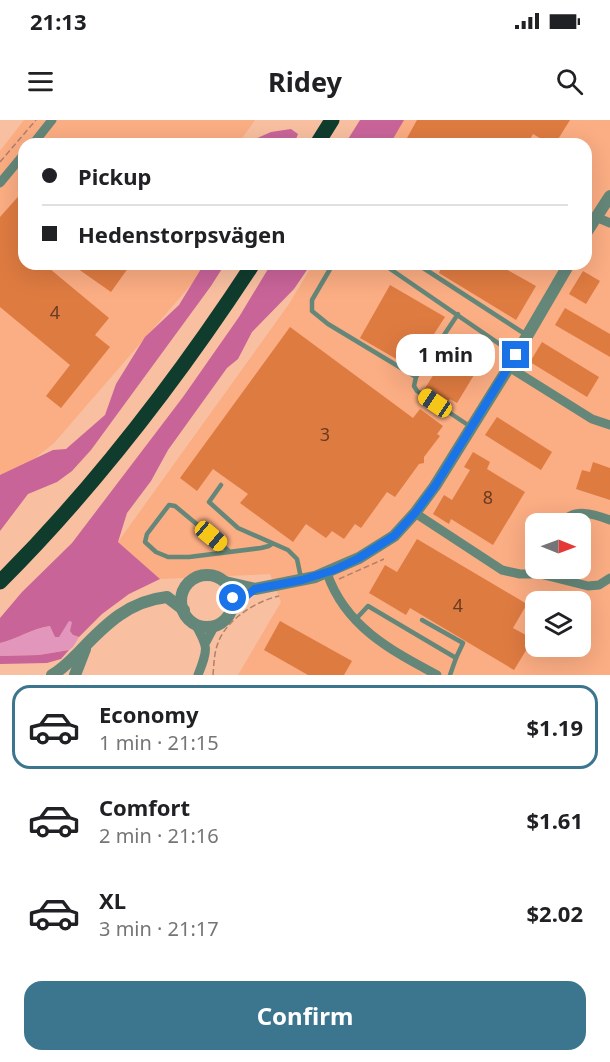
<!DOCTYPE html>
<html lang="en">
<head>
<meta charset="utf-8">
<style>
  :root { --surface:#fff; --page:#f6f6f6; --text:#202124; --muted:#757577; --line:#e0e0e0; --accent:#3b758e }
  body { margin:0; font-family:"Noto Sans",sans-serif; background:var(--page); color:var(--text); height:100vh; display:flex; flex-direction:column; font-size:22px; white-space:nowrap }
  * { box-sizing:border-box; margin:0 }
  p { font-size:20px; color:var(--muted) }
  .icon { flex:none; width:33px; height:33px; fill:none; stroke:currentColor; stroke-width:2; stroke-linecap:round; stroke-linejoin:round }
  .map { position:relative; height:555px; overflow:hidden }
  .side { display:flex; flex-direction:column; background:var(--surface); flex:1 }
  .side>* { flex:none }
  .hud { position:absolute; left:18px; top:18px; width:574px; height:132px; border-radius:18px; box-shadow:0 6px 24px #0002; display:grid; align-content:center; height:132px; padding:0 24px; background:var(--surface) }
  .needle { width:39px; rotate:91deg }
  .tools { position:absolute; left:525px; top:393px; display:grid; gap:12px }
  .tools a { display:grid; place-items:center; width:66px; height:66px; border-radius:12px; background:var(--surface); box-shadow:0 6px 24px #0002; font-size:30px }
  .end { position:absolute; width:27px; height:27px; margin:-14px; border:8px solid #1a73e8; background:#fff; box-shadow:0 0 0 3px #fff }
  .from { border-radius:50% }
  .bubble { position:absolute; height:42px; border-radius:18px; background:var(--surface); box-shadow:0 6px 24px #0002; font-size:20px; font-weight:700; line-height:42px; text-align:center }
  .car { position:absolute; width:18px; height:36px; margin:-18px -9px; border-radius:8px; box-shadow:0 0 4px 2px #0007; background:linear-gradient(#f5c518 24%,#345 0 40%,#f5c518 0 76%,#345 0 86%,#f5c518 0) }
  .hud b { display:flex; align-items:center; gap:21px; height:57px; font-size:22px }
  .hud b+b { border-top:2px solid var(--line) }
  .hud i { width:15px; height:15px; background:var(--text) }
  ul { padding:10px 0 0; list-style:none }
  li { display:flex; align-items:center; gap:18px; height:84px; margin:0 12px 9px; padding:0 12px; border:3px solid transparent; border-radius:18px }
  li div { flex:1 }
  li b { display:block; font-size:22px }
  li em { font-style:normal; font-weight:700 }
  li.selected { border-color:var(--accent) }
  li>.icon { width:54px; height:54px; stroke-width:1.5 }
  .action { display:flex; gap:12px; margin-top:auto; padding:12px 24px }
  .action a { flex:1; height:69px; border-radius:18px; background:var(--accent); color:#fff; font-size:24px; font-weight:700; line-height:69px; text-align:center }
  .status { display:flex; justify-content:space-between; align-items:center; height:42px; padding:0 30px; background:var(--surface); direction:ltr }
  .status svg { height:16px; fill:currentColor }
  header { display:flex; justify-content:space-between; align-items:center; height:78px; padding:0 24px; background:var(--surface); font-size:27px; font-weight:700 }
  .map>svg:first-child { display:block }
  .built { fill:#fbad83; fill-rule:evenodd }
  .green { fill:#e396bb }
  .forest { fill:#c96499 }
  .building { fill:#de7b41 }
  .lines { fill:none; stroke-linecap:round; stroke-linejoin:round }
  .path { stroke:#af8169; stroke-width:1.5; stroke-dasharray:6 3; stroke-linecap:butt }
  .service { stroke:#648779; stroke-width:4.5 }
  .minor { stroke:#648779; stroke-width:9 }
  .tertiary { stroke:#648779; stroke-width:12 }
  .trunk { stroke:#103c2e; stroke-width:15 }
  .route { stroke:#1a73e8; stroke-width:8 }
  .labels { text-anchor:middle; stroke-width:4.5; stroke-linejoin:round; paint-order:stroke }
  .number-label { font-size:18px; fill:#693b22 }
</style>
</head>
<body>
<div class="status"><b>21:13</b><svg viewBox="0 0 49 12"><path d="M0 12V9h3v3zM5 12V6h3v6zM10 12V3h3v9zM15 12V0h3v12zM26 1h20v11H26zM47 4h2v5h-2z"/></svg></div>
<header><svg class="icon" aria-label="menu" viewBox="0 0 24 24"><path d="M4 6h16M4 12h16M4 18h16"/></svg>Ridey<svg class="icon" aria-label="search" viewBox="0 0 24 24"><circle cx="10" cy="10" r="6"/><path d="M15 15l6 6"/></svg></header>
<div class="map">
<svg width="610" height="555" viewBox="0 0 610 555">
  <rect width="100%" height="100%" fill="#f8bfa0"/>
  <g class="built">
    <polygon points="24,0 255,0 238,24 24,24 24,144 209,144 54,323 18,352 0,357 0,31"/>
    <path d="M398 0H610V555H238L281 482 270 454 160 459 118 422 289 184 313 144H586V24H384ZM536 404H580V448H536ZM536 482H580V526H536Z"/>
  </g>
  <path class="green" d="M69 501H72L73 515 79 517 73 527 69 530 39 535 0 536V523C17 519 33 508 51 506L55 517Z"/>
  <g class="forest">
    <polygon points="360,0 404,0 390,24 345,24"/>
    <polygon points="291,9 298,14 294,24 244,24 271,12"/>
    <polygon points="204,144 225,144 211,166 91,330 72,351 57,362 28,374 0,411 0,355 53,330 66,329 105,295 116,264 145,217 179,185"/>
    <path d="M271 144H311L294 169 252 212 238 239 227 248 168 330 151 361 127 393 118 422 160 459 129 474 102 494 79 517 73 515 70 511 72 502 69 501 59 517H55L50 506C33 508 17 519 0 523V498L22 472 72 423 183 277 239 197Z"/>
    <polygon points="69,530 61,539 47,543 0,544 0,536 39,535"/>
  </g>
  <g class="building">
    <polygon points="417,0 570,0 555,24 550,24 533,14 527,24 417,24 407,18"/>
    <polygon points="24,70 24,144 44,144 109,198 95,215 110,227 61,288 46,276 70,245 0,187 0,97"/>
    <polygon points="71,144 131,144 111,172"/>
    <polygon points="442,144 497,144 536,166 516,200 439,153"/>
    <polygon points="583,151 600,161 586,184 569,174"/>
    <polygon points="390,165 445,197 412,248 360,218"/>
    <polygon points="565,188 610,214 610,237 555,205"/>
    <polygon points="290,207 413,298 420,289 443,306 437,314 440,316 424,337 424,343 419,344 395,377 387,372 361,408 355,404 344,419 332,411 326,418 306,404 293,422 240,383 248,374 213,349 197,371 180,358"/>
    <polygon points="542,222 599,257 587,277 530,242"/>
    <polygon points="447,233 472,247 469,251 474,255 457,283 450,279 446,285 424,270"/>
    <polygon points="497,297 552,332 541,350 485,315"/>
    <polygon points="473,332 490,342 487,349 525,372 493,425 451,399 449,404 433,394 444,375 452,380 470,350 464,347"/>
    <polygon points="593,342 610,348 610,380 576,369 582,350 590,352"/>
    <polygon points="417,419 527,484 513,508 533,519 514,550 410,488 406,495 369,473 385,445 397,452"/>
    <polygon points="280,501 352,541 344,555 308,555 264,530"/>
  </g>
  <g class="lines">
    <g class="path">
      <polyline points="0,42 36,0"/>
      <polyline points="339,459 384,439"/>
      <path d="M213 555C214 544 214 533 218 523 226 500 256 481 279 476"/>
    </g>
    <g class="service">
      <polyline points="333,144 312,180 312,191 328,204 416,257 414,266 417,271 471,307"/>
      <polyline points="383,144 514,234"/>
      <polyline points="417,144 525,214"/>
      <polyline points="416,257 458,194"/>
      <polyline points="221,365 209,382 238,408 288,430 297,439 301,458"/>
      <polyline points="229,431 175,386 169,385 147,414 145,422 156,432 168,437 189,437 261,428 269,426 272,424"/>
      <polyline points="356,499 368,486 456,538 450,555"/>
      <polyline points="422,500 463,523 456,538"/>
    </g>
    <g class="minor">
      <polyline points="33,24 52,0"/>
      <polyline points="0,63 24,34"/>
      <polyline points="596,97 610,103"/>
      <polyline points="509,247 592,299 610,305"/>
      <polyline points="415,393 502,450 520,454 540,454 588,466 599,465 610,458"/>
      <path d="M561 404C573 387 594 394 610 400"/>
      <path d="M327 453C345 506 390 530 437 555"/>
      <path d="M194 502C208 527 209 527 198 555"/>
      <polyline points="206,522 215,505"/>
    </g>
    <g class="tertiary">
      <polyline points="586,113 610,76"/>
      <circle cx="207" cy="481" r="26"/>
      <polyline points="225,462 255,469 315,457 359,438 394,416 415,393 435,366 509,247 569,144"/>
      <path d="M52 555C63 549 72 539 81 530 106 504 129 481 167 477L184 490"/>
      <polyline points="75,555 85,529"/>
    </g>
    <g class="trunk">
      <polyline points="317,24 332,0"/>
      <path d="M0 462C96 366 179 257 253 144"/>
    </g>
  </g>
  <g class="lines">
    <polyline class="route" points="233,478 232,487 255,469 302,460 334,450 359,438 394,416 415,393 435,366 516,235"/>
  </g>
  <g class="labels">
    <g class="number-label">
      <text x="55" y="199">4</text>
      <text x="325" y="321">3</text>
      <text x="488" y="384">8</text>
      <text x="458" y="492">4</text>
    </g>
  </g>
</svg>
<div class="tools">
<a><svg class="needle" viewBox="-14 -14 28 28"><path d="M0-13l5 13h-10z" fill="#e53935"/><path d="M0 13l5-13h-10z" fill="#757577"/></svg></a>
<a><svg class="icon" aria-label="layers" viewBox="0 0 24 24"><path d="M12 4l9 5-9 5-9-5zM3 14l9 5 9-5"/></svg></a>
</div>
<i class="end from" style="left:233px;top:478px"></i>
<i class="end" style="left:516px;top:235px"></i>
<div class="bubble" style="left:396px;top:214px;width:99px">1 min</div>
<i class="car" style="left:435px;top:283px;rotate:304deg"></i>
<i class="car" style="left:211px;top:416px;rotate:130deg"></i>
<div class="hud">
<b><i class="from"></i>Pickup</b>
<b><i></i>Hedenstorpsvägen</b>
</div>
</div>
<section class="side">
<ul>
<li class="selected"><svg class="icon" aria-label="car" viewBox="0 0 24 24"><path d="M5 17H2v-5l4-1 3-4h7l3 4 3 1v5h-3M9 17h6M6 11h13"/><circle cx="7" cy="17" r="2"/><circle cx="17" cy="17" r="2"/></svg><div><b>Economy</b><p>1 min · 21:15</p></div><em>$1.19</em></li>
<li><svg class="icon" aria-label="car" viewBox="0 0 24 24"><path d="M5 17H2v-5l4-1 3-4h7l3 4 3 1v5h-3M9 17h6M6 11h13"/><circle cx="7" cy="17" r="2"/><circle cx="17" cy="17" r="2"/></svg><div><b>Comfort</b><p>2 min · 21:16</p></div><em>$1.61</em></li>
<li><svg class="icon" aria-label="car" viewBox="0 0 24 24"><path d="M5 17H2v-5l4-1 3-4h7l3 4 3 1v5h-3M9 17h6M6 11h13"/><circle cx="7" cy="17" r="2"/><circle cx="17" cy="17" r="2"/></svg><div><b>XL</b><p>3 min · 21:17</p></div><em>$2.02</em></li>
</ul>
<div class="action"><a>Confirm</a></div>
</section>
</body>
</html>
